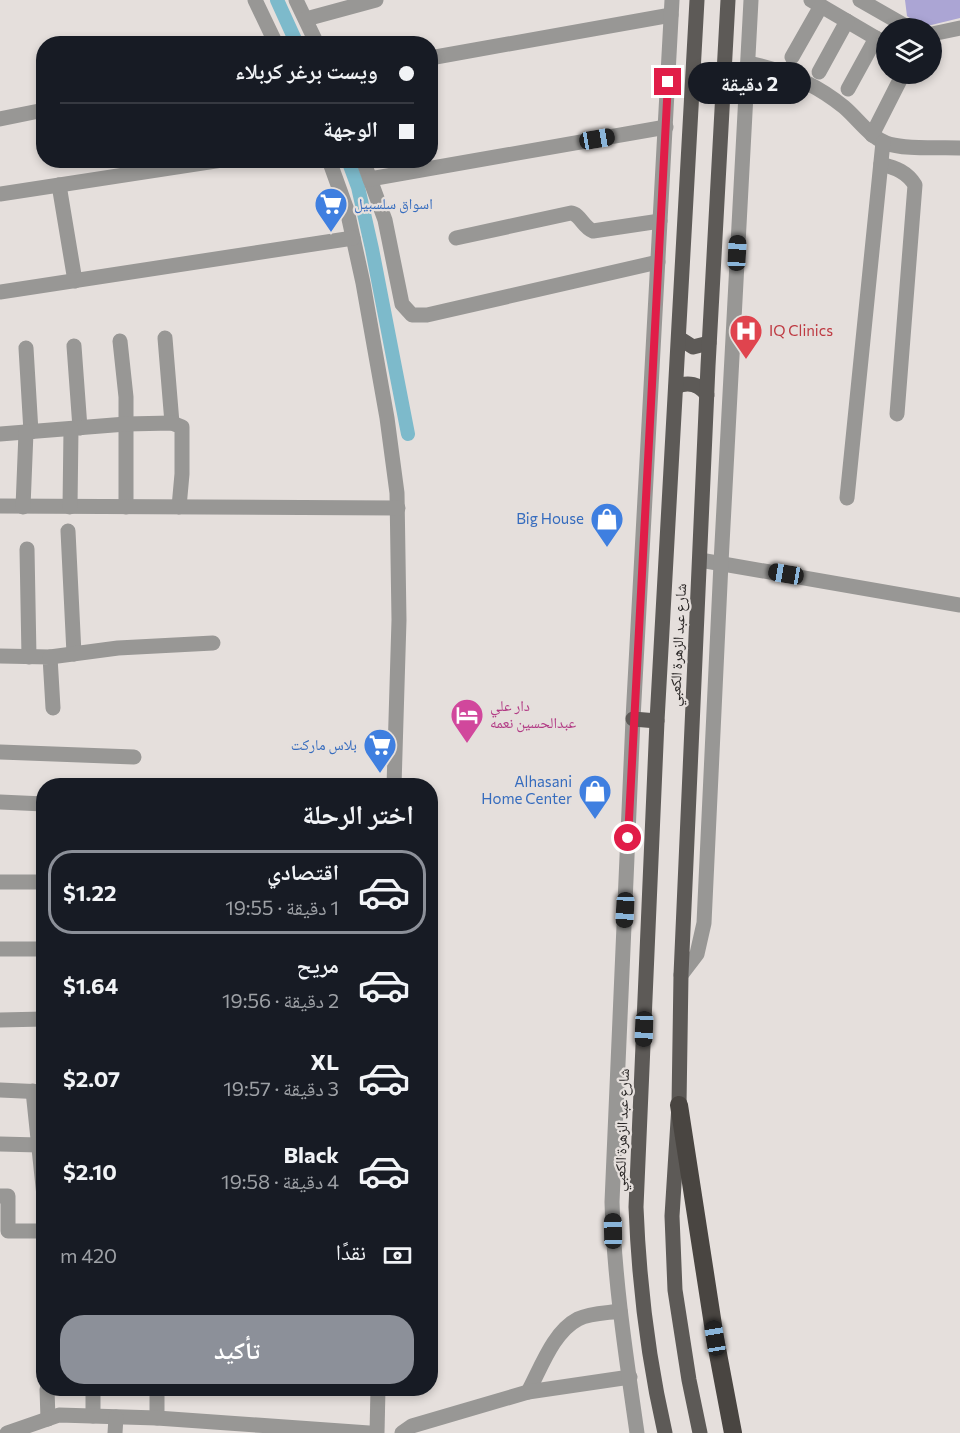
<!DOCTYPE html>
<html lang="ar">
<head>
<meta charset="utf-8">
<style>
  :root { --surface:#171b24; --page:#20242c; --text:#f1f3f6; --muted:#9ea1a6; --line:#363941; --accent:#8c9099 }
  body { margin:0; font-family:Commissioner,"Noto Naskh Arabic",sans-serif; background:var(--page); color:var(--text); direction:rtl; height:100vh; display:flex; flex-direction:column; font-size:22px; white-space:nowrap }
  * { box-sizing:border-box; margin:0 }
  p { font-size:20px; color:var(--muted) }
  .icon { flex:none; width:33px; height:33px; fill:none; stroke:currentColor; stroke-width:2; stroke-linecap:round; stroke-linejoin:round }
  .map { position:relative; flex:1; overflow:hidden; direction:ltr }
  .drawer { position:absolute; left:36px; top:778px; width:402px; height:618px; display:flex; flex-direction:column; background:var(--surface); border-radius:24px; box-shadow:0 3px 9px #0003; direction:rtl }
  .drawer>* { flex:none }
  .hud { position:absolute; left:36px; top:36px; width:402px; height:132px; border-radius:24px; box-shadow:0 3px 9px #0003; direction:rtl; display:grid; align-content:center; height:132px; padding:0 24px; background:var(--surface) }
  .fabs { position:absolute; left:876px; top:18px; display:grid; gap:12px }
  .fabs a { display:grid; place-items:center; width:66px; height:66px; border-radius:50%; background:var(--surface); box-shadow:0 3px 9px #0003; font-size:30px }
  .end { position:absolute; width:27px; height:27px; margin:-14px; border:8px solid #e11d48; background:#fff; box-shadow:0 0 0 3px #fff }
  .from { border-radius:50% }
  .bubble { position:absolute; height:42px; border-radius:21px; background:var(--surface); box-shadow:0 3px 9px #0003; font-size:20px; font-weight:700; line-height:42px; text-align:center; direction:rtl }
  .car { position:absolute; width:18px; height:36px; margin:-18px -9px; border-radius:8px; box-shadow:0 0 4px 2px #0007; background:linear-gradient(#222 24%,#8ab4d8 0 40%,#222 0 76%,#8ab4d8 0 86%,#222 0) }
  .hud b { display:flex; align-items:center; gap:21px; height:57px; font-size:22px }
  .hud b+b { border-top:2px solid var(--line) }
  .hud i { width:15px; height:15px; background:var(--text) }
  ul { padding:0; list-style:none }
  li { display:flex; align-items:center; gap:18px; height:84px; margin:0 12px 9px; padding:0 12px; border:3px solid transparent; border-radius:24px }
  li div { flex:1 }
  li b { display:block; font-size:22px }
  li em { font-style:normal; font-weight:700 }
  li.current { border-color:var(--accent) }
  li>.icon { width:54px; height:54px; stroke-width:1.5 }
  h2 { padding:0 24px; font-size:27px; line-height:72px }
  .pay { display:flex; align-items:center; gap:15px; height:66px; padding:0 24px; font-size:22px }
  .pay p { margin-inline-start:auto }
  .button { display:flex; gap:12px; margin-top:auto; padding:12px 24px }
  .button a { flex:1; height:69px; border-radius:24px; background:var(--accent); color:#fff; font-size:24px; font-weight:700; line-height:69px; text-align:center }
  .map>svg:first-child { display:block }
  .lines { fill:none; stroke-linecap:round; stroke-linejoin:round }
  .canal { stroke:#7dbacb; stroke-width:14 }
  .building { fill:#aba5d4 }
  .minor { stroke:#989795; stroke-width:15 }
  .major { stroke:#5d5a57; stroke-width:15 }
  .highway { stroke:#494541; stroke-width:18 }
  .route { stroke:#e11d48; stroke-width:8 }
  .labels { text-anchor:middle; stroke-width:4.5; stroke-linejoin:round; paint-order:stroke }
  .shop-label { font-size:15px; fill:#366cbe; stroke:#e5dfdc; text-anchor:end }
  .health-label { font-size:15px; fill:#be3a42; stroke:#e5dfdc; text-anchor:start }
  .street-label { font-size:15px; fill:#282524; stroke:#e5dfdc }
  .hotel-label { font-size:15px; fill:#b23c85; stroke:#e5dfdc; text-anchor:start }
</style>
</head>
<body>
<div class="map">
<svg width="960" height="1433" viewBox="0 0 960 1433">
  <rect width="100%" height="100%" fill="#e5dfdc"/>
  <g class="lines">
    <g class="canal">
      <polyline points="277,0 297,44"/>
      <polyline points="348,160 358,187 372,249 408,434"/>
    </g>
  </g>
  <polygon class="building" points="905,0 960,0 960,18 919,28 917,23 907,16"/>
  <g class="lines">
    <g class="minor">
      <polyline points="255,0 276,44"/>
      <polyline points="296,0 317,44"/>
      <polyline points="811,0 886,44"/>
      <polyline points="860,0 909,28"/>
      <polyline points="306,19 376,0"/>
      <polyline points="932,34 960,28"/>
      <polyline points="792,57 821,6"/>
      <polyline points="430,58 671,15"/>
      <path d="M748 63C783 70 816 84 844 107 858 119 869 136 886 143 903 150 940 147 960 148"/>
      <polyline points="819,72 847,21"/>
      <polyline points="848,89 876,38"/>
      <polyline points="0,119 44,110"/>
      <polyline points="872,135 903,74"/>
      <polyline points="329,160 347,210 363,283 387,418 397,493 399,620 394,786"/>
      <polyline points="363,160 385,220 402,304 412,315 427,315 658,262"/>
      <path d="M881 164C896 168 907 172 915 185L897 414"/>
      <polyline points="370,179 666,127"/>
      <polyline points="59,185 75,281"/>
      <polyline points="0,194 222,160"/>
      <path d="M456 238 571 213C580 214 583 227 593 231L660 221"/>
      <polyline points="0,292 353,238"/>
      <polyline points="165,338 172,423"/>
      <polyline points="120,341 126,397 126,507"/>
      <polyline points="74,346 80,428"/>
      <polyline points="26,348 31,432"/>
      <polyline points="0,434 126,424 172,423 182,427 182,474 179,507"/>
      <polyline points="847,498 883,142"/>
      <polyline points="0,506 398,508"/>
      <polyline points="23,507 26,432"/>
      <polyline points="70,507 71,429"/>
      <polyline points="68,531 74,654"/>
      <polyline points="27,549 29,657"/>
      <polyline points="700,560 960,605"/>
      <polyline points="0,656 50,657 53,708"/>
      <polyline points="50,657 118,648 213,643"/>
      <polyline points="0,752 134,757"/>
      <polyline points="0,802 44,804"/>
      <polyline points="0,882 44,882"/>
      <polyline points="0,949 44,949"/>
      <polyline points="681,975 697,954 704,923 721,563 751,0"/>
      <polyline points="0,1020 44,1019"/>
      <polyline points="0,1090 44,1092"/>
      <polyline points="33,1091 44,1196"/>
      <polyline points="0,1144 39,1145"/>
      <polyline points="0,1196 8,1196 8,1231 44,1231"/>
      <polyline points="47,1389 48,1419"/>
      <polyline points="93,1389 93,1416"/>
      <path d="M528 1392C541 1368 553 1332 578 1319 590 1313 607 1313 620 1311"/>
      <polyline points="157,1418 157,1389"/>
      <polyline points="7,1433 59,1415 157,1418 369,1433"/>
      <polyline points="115,1433 116,1417"/>
      <polyline points="377,1433 378,1389"/>
      <polyline points="402,1433 412,1426 528,1392 630,1377"/>
      <path d="M637 1433C626 1356 614 1279 612 1202L633 719 672 0"/>
    </g>
    <g class="major">
      <polyline points="679,338 693,347 709,343"/>
      <path d="M676 387C688 381 699 384 707 395"/>
      <polyline points="633,719 657,721"/>
      <path d="M665 1433C648 1359 639 1283 636 1207L657 721 697 0"/>
      <polyline points="700,1433 689,1380 675,1290 672,1216 679,1105 681,975 708,366 728,0"/>
    </g>
    <polyline class="highway" points="679,1105 715,1338 733,1433"/>
  </g>
  <g class="lines">
    <polyline class="route" points="628,838 668,82"/>
  </g>
  <defs>
    <symbol id="supermarket-pin" viewBox="-11 -11 22 30"><path d="M0 17L-7.5 6A9.5 9.5 0 1 1 7.5 6Z" fill="#3f7fe0" stroke="#e5dfdc"/><path d="M-6-5.5h2.5l.6 2H6L4.5 2H-2.5L-4.4-4H-6ZM-1.5 3.2a1.3 1.3 0 1 0 .1 0ZM3 3.2a1.3 1.3 0 1 0 .1 0Z" fill="#fff"/></symbol>
    <symbol id="hospital-pin" viewBox="-11 -11 22 30"><path d="M0 17L-7.5 6A9.5 9.5 0 1 1 7.5 6Z" fill="#e0444e" stroke="#e5dfdc"/><path d="M-5-5h3v3.5h4V-5h3V5h-3V1.5h-4V5h-3Z" fill="#fff"/></symbol>
    <symbol id="shop-pin" viewBox="-11 -11 22 30"><path d="M0 17L-7.5 6A9.5 9.5 0 1 1 7.5 6Z" fill="#3f7fe0" stroke="#e5dfdc"/><path d="M-5-2.5h2.3a2.7 3.5 0 0 1 5.4 0H5L5.5 6h-11ZM-1.5-2.5h3a1.5 2.3 0 0 0-3 0Z" fill="#fff"/></symbol>
    <symbol id="hotel-pin" viewBox="-11 -11 22 30"><path d="M0 17L-7.5 6A9.5 9.5 0 1 1 7.5 6Z" fill="#d1479c" stroke="#e5dfdc"/><path d="M-6-4.5h1.5V1H6V5H4.5V3h-9V5H-6ZM-4 0a1.8 1.8 0 1 1 3.6 0ZM.5 0V-2.5h3Q6-2.5 6 0Z" fill="#fff"/></symbol>
  </defs>
  <g fill-rule="evenodd">
    <use href="#supermarket-pin" x="312" y="185" width="38" height="52"/>
    <use href="#hospital-pin" x="727" y="312" width="38" height="52"/>
    <use href="#shop-pin" x="588" y="500" width="38" height="52"/>
    <use href="#hotel-pin" x="448" y="696" width="38" height="52"/>
    <use href="#supermarket-pin" x="361" y="726" width="38" height="52"/>
    <use href="#shop-pin" x="576" y="772" width="38" height="52"/>
  </g>
  <g class="labels">
    <g class="shop-label">
      <text x="354" y="209" text-anchor="start">اسواق سلسبيل</text>
      <text x="584" y="524">Big House</text>
      <text x="357" y="750">بلاس ماركت</text>
      <text x="572" y="787">Alhasani<tspan x="572" dy="17">Home Center</tspan></text>
    </g>
    <g class="health-label">
      <text x="769" y="336">IQ Clinics</text>
    </g>
    <g class="street-label">
      <text transform="translate(678 645) rotate(-87)" y="5">شارع عبد الزهرة الكعبي</text>
      <text transform="translate(622 1130) rotate(-88)" y="5">شارع عبد الزهرة الكعبي</text>
    </g>
    <g class="hotel-label">
      <text x="490" y="711">دار علي<tspan x="490" dy="17">عبدالحسين نعمه</tspan></text>
    </g>
  </g>
</svg>
<div class="fabs">
<a><svg class="icon" aria-label="layers" viewBox="0 0 24 24"><path d="M12 4l9 5-9 5-9-5zM3 14l9 5 9-5"/></svg></a>
</div>
<i class="end from" style="left:628px;top:838px"></i>
<i class="end" style="left:668px;top:82px"></i>
<div class="bubble" style="left:688px;top:62px;width:123px">2 دقيقة</div>
<i class="car" style="left:597px;top:139px;rotate:80deg"></i>
<i class="car" style="left:737px;top:253px;rotate:3deg"></i>
<i class="car" style="left:786px;top:574px;rotate:280deg"></i>
<i class="car" style="left:625px;top:910px;rotate:183deg"></i>
<i class="car" style="left:644px;top:1029px;rotate:182deg"></i>
<i class="car" style="left:613px;top:1231px;rotate:359deg"></i>
<i class="car" style="left:715px;top:1338px;rotate:351deg"></i>
<div class="hud">
<b><i class="from"></i>ويست برغر كربلاء</b>
<b><i></i>الوجهة</b>
</div>
<section class="drawer">
<h2>اختر الرحلة</h2>
<ul>
<li class="current"><svg class="icon" aria-label="car" viewBox="0 0 24 24"><path d="M5 17H2v-5l4-1 3-4h7l3 4 3 1v5h-3M9 17h6M6 11h13"/><circle cx="7" cy="17" r="2"/><circle cx="17" cy="17" r="2"/></svg><div><b>اقتصادي</b><p>1 دقيقة · 19:55</p></div><em>$1.22</em></li>
<li><svg class="icon" aria-label="car" viewBox="0 0 24 24"><path d="M5 17H2v-5l4-1 3-4h7l3 4 3 1v5h-3M9 17h6M6 11h13"/><circle cx="7" cy="17" r="2"/><circle cx="17" cy="17" r="2"/></svg><div><b>مريح</b><p>2 دقيقة · 19:56</p></div><em>$1.64</em></li>
<li><svg class="icon" aria-label="car" viewBox="0 0 24 24"><path d="M5 17H2v-5l4-1 3-4h7l3 4 3 1v5h-3M9 17h6M6 11h13"/><circle cx="7" cy="17" r="2"/><circle cx="17" cy="17" r="2"/></svg><div><b>XL</b><p>3 دقيقة · 19:57</p></div><em>$2.07</em></li>
<li><svg class="icon" aria-label="car" viewBox="0 0 24 24"><path d="M5 17H2v-5l4-1 3-4h7l3 4 3 1v5h-3M9 17h6M6 11h13"/><circle cx="7" cy="17" r="2"/><circle cx="17" cy="17" r="2"/></svg><div><b>Black</b><p>4 دقيقة · 19:58</p></div><em>$2.10</em></li>
</ul>
<div class="pay"><svg class="icon" aria-label="cash" viewBox="0 0 24 24"><path d="M3 7h18v10H3z"/><circle cx="12" cy="12" r="2"/></svg>نقدًا<p>420 m</p></div>
<div class="button"><a>تأكيد</a></div>
</section>
</div>
</body>
</html>
